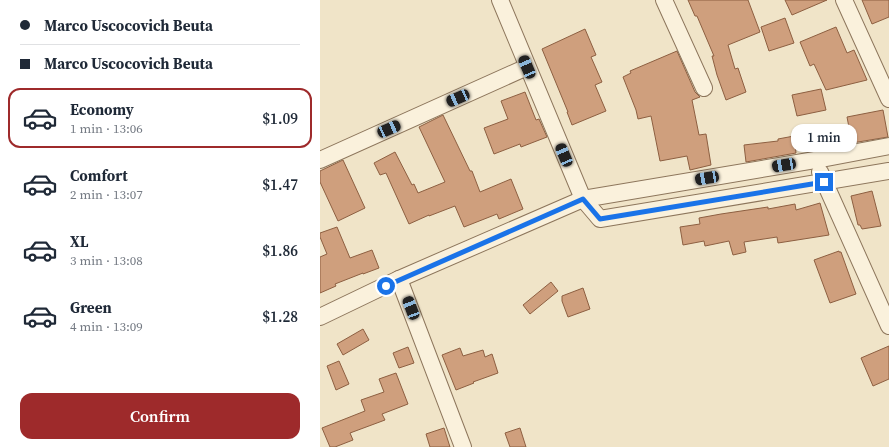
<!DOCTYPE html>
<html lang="en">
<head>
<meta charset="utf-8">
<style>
  :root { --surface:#fff; --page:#f2f2f3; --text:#1f2937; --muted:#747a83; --line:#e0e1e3; --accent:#9e2a2b }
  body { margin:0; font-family:"Source Serif 4",serif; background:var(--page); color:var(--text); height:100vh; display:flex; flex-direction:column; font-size:15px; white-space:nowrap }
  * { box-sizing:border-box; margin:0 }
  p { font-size:13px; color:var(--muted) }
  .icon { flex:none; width:22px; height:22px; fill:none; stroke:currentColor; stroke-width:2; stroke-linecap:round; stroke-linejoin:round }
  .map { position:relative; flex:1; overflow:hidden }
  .panel { display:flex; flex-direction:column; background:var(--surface); width:320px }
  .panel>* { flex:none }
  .hud { display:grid; align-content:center; height:88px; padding:0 20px; background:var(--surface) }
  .end { position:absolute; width:18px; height:18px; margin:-9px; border:5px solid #1a73e8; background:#fff; box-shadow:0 0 0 2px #fff }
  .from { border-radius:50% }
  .bubble { position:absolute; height:28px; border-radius:12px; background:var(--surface); box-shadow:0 1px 3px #0004; font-size:13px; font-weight:600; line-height:28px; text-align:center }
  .car { position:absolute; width:12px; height:24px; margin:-12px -6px; border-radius:5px; box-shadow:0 0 3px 1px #0007; background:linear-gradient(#222 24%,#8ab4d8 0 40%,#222 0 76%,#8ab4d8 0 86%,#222 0) }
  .hud b { display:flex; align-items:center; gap:14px; height:38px; font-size:15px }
  .hud b+b { border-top:1px solid var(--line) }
  .hud i { width:10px; height:10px; background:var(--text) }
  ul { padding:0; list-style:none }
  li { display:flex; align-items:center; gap:12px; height:60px; margin:0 8px 6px; padding:0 12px; border:2px solid transparent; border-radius:12px }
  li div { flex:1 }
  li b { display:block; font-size:15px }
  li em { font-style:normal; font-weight:600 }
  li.selected { border-color:var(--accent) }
  li>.icon { width:36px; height:36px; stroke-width:1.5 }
  .button { display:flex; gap:8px; margin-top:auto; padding:8px 20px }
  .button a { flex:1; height:46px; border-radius:12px; background:var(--accent); color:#fff; font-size:16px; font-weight:600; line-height:46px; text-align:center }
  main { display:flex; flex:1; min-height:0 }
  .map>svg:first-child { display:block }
  .building { fill:#cf9f7d; stroke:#8d5f41 }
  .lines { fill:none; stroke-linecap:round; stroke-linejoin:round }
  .street-casing { stroke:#8d765c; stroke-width:18 }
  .street { stroke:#faf1dc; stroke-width:16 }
  .route { stroke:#1a73e8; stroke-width:5 }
</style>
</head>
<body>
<main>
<section class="panel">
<div class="hud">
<b><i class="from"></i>Marco Uscocovich Beuta</b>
<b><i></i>Marco Uscocovich Beuta</b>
</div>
<ul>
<li class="selected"><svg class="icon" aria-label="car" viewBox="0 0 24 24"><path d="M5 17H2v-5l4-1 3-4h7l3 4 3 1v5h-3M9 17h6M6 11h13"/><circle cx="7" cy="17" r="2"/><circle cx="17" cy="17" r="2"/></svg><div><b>Economy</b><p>1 min · 13:06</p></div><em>$1.09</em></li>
<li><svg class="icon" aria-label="car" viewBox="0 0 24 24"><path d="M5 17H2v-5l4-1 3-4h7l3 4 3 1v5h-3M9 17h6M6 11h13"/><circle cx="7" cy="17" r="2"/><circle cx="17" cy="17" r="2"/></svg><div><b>Comfort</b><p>2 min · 13:07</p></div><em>$1.47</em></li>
<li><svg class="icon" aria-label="car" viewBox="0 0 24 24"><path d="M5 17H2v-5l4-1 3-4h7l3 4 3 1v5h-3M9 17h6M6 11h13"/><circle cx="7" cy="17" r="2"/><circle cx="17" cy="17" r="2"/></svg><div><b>XL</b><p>3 min · 13:08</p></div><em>$1.86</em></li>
<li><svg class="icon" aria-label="car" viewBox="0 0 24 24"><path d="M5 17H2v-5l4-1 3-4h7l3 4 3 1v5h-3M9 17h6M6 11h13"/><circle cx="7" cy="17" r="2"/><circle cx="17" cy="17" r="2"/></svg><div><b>Green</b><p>4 min · 13:09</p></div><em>$1.28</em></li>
</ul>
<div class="button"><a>Confirm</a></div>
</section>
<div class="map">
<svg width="569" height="447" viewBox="0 0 569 447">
  <rect width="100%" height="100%" fill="#f0e4c8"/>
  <g class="building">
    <polygon points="368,0 428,0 440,32 408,45 415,69 418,68 426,92 406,100 397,75 392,56 394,56 377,16 375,16"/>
    <polygon points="465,0 507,0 472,15"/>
    <polygon points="542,0 569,0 569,17 552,24"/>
    <polygon points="465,18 474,43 449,51 441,27"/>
    <polygon points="516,27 527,53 534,50 547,80 506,90 494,64 490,66 480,42"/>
    <polygon points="265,29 276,55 271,57 282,82 275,85 286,111 252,125 247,112 248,112 222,49"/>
    <polygon points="357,51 375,92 380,97 372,100 379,135 386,134 391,165 370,170 367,156 340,161 331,116 318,119 316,110 303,77 311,73 310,71"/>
    <polygon points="501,89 506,110 477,116 472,95"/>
    <polygon points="205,92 216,120 219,119 227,137 201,147 200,144 174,154 164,128 188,119 181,101"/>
    <polygon points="563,110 568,137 532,143 527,117"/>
    <polygon points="123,115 150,171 152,171 160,192 191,179 203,209 179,219 177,214 144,227 135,206 109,216 109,215 89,224 66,173 60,175 54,163 75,152 92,185 94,184 98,193 125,182 99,127"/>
    <polygon points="474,136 476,153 426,162 424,145 458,141 458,139"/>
    <polygon points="23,160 45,208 18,221 0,182 0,171"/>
    <polygon points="552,191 561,226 542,229 540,225 538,225 531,196"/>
    <polygon points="500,203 509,235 458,243 457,237 424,242 426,252 413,255 409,241 385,246 384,241 363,245 360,227 380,224 379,218 401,214 448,207 448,209 475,204 476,210"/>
    <polygon points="17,227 30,258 52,250 59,268 43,274 43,273 15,284 16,286 0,293 0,257 7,254 0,237 0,233"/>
    <polygon points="519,251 519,252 521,252 536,294 510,303 494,260"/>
    <polygon points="231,282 238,291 210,314 203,305"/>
    <polygon points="263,288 270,309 248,317 242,301 242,296"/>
    <polygon points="43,329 49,340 23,355 17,344"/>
    <polygon points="569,346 569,379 553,386 541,358"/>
    <polygon points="88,347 94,363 79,368 73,353"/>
    <polygon points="140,348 143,356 163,350 165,357 172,354 178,373 153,382 154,383 136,390 122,355"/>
    <polygon points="19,361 29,384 16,390 7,366"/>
    <polygon points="76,373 88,404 62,414 65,420 30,433 33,440 15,447 10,447 2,428 45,411 41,400 64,392 59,379"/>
    <polygon points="124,428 130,447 110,447 106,434"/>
    <polygon points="200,428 206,447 190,447 185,433"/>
  </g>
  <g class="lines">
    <defs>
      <g id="street">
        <polyline points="180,0 263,199 280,219 569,171"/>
        <polyline points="344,0 384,88"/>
        <polyline points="524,0 569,99"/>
        <polyline points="0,160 207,67"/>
        <polyline points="500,172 569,326"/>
        <polyline points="79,279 143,447"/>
        <polyline points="0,317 79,279 263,199 495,160 569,146"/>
      </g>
    </defs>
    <use href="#street" class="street-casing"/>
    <use href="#street" class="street"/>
  </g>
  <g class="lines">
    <polyline class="route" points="66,286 263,199 280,219 504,182"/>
  </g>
</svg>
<i class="end from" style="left:66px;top:286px"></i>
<i class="end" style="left:504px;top:182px"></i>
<div class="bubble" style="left:471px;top:124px;width:66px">1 min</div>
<i class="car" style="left:207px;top:67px;rotate:337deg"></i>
<i class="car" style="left:138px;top:98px;rotate:246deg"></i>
<i class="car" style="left:69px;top:129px;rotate:66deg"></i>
<i class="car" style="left:244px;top:155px;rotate:337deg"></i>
<i class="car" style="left:464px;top:165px;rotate:260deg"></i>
<i class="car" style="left:387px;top:178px;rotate:260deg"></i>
<i class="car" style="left:91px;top:308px;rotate:339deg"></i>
</div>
</main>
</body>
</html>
